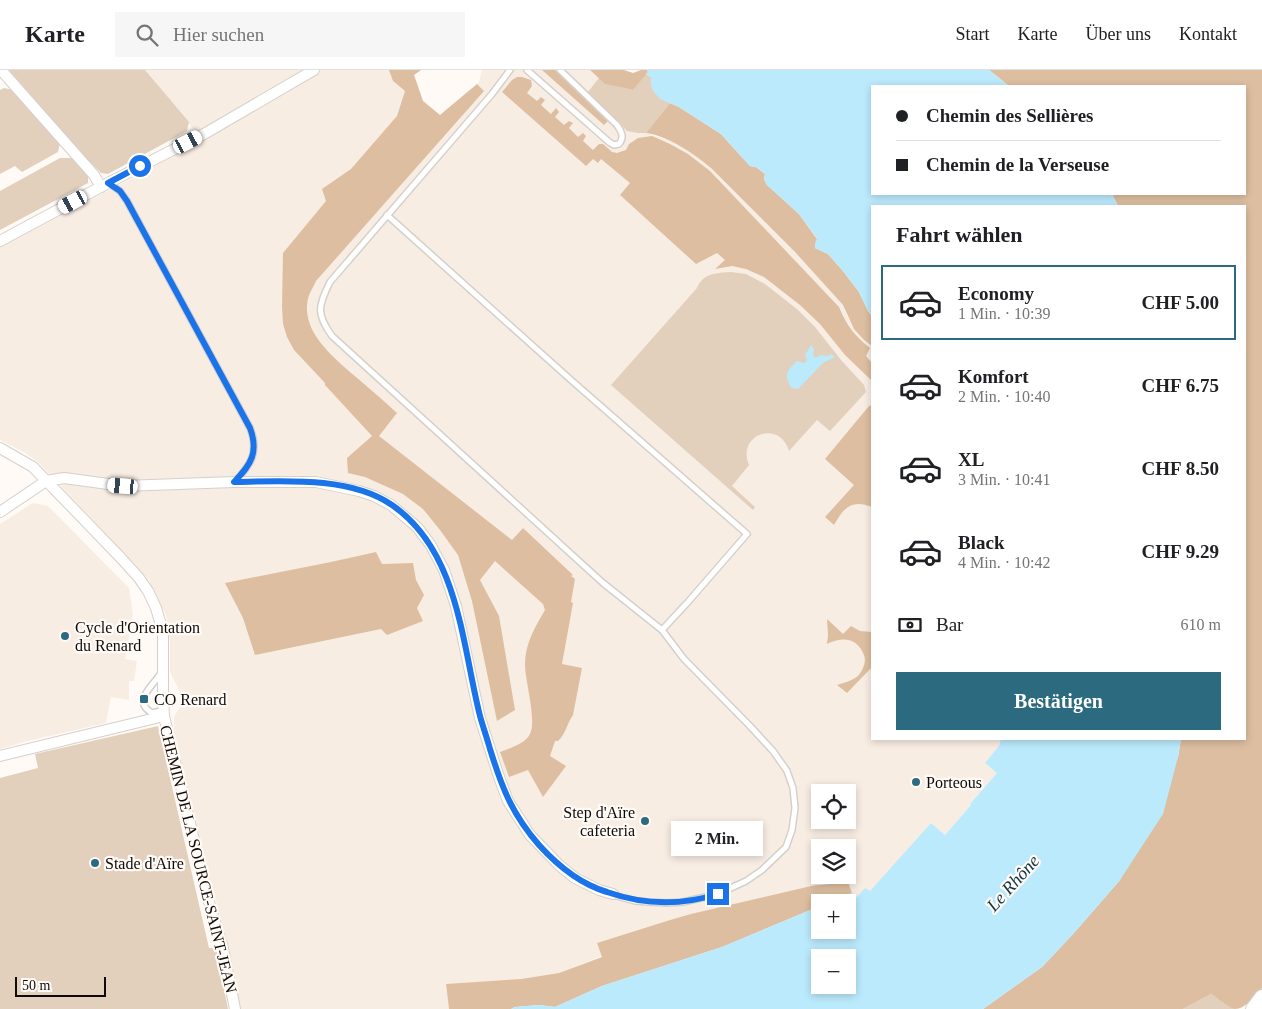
<!DOCTYPE html>
<html lang="de">
<head>
<meta charset="utf-8">
<style>
  :root { --surface:#fff; --page:#f6f6f6; --text:#202124; --muted:#757577; --line:#e0e0e0; --accent:#2b6a7f }
  body { margin:0; font-family:Georgia,serif; background:var(--page); color:var(--text); height:100vh; display:flex; flex-direction:column; font-size:19px; white-space:nowrap }
  * { box-sizing:border-box; margin:0 }
  p { font-size:16px; color:var(--muted) }
  .icon { flex:none; width:28px; height:28px; fill:none; stroke:currentColor; stroke-width:2; stroke-linecap:round; stroke-linejoin:round }
  .map { position:relative; flex:1; overflow:hidden }
  .panel { position:absolute; left:871px; top:135px; width:375px; height:535px; display:flex; flex-direction:column; background:var(--surface); border-radius:0px; box-shadow:0 2px 8px #0003 }
  .panel>* { flex:none }
  .top-card { position:absolute; left:871px; top:15px; width:375px; height:110px; border-radius:0px; box-shadow:0 2px 8px #0003; display:grid; align-content:center; height:110px; padding:0 25px; background:var(--surface) }
  .tools { position:absolute; left:811px; top:714px; display:grid; gap:10px }
  .tools a { display:grid; place-items:center; width:45px; height:45px; border-radius:0px; background:var(--surface); box-shadow:0 2px 8px #0003; font-size:25px }
  .scale { position:absolute; left:15px; bottom:12px; width:91px; box-sizing:border-box; padding-left:5px; border:2px solid #0d0b0a; border-top:0; font-size:14px; line-height:18px; white-space:nowrap; color:#0d0b0a; -webkit-text-stroke:4px #fffaf5; paint-order:stroke }
  .end { position:absolute; width:22px; height:22px; margin:-11px; border:6px solid #1a73e8; background:#fff; box-shadow:0 0 0 2px #fff }
  .from { border-radius:50% }
  .bubble { position:absolute; height:35px; border-radius:0px; background:var(--surface); box-shadow:0 2px 8px #0003; font-size:16px; font-weight:700; line-height:35px; text-align:center }
  .car { position:absolute; width:15px; height:30px; margin:-15px -8px; border-radius:6px; box-shadow:0 0 4px 1px #0007; background:linear-gradient(#fff 24%,#345 0 40%,#fff 0 76%,#345 0 86%,#fff 0) }
  .top-card b { display:flex; align-items:center; gap:18px; height:48px; font-size:19px }
  .top-card b+b { border-top:1px solid var(--line) }
  .top-card i { width:12px; height:12px; background:var(--text) }
  ul { padding:0; list-style:none }
  li { display:flex; align-items:center; gap:15px; height:75px; margin:0 10px 8px; padding:0 15px; border:2px solid transparent; border-radius:0px }
  li div { flex:1 }
  li b { display:block; font-size:19px }
  li em { font-style:normal; font-weight:700 }
  li.active { border-color:var(--accent) }
  li>.icon { width:45px; height:45px; stroke-width:1.5 }
  h2 { padding:0 25px; font-size:22px; line-height:60px }
  .pay { display:flex; align-items:center; gap:12px; height:55px; padding:0 25px; font-size:19px }
  .pay p { margin-inline-start:auto }
  .button { display:flex; gap:10px; margin-top:auto; padding:10px 25px }
  .button a { flex:1; height:58px; border-radius:0px; background:var(--accent); color:#fff; font-size:20px; font-weight:700; line-height:58px; text-align:center }
  header { display:flex; align-items:center; gap:30px; box-sizing:border-box; height:70px; padding:0 25px; background:var(--surface); border-bottom:1px solid var(--line) }
  header strong { font-size:24px }
  nav { display:flex; gap:28px; margin-inline-start:auto; font-size:18px }
  .search { width:350px; height:45px; background:var(--page); display:flex; align-items:center; gap:12px; box-sizing:border-box; padding:0 18px; border-radius:0px; color:var(--muted); font-size:19px }
  .map>svg:first-child { display:block }
  .built { fill:#f8ede3; fill-rule:evenodd }
  .green { fill:#e2cfbc }
  .forest { fill:#ddbea0 }
  .water { fill:#bbeafc; fill-rule:evenodd }
  .lines { fill:none; stroke-linecap:round; stroke-linejoin:round }
  .lane-casing { stroke:#d5d0cc; stroke-width:8 }
  .street-casing { stroke:#d5d0cc; stroke-width:12 }
  .secondary-casing { stroke:#d5d0cc; stroke-width:16 }
  .lane { stroke:#fff; stroke-width:5 }
  .street { stroke:#fff; stroke-width:10 }
  .secondary { stroke:#fff; stroke-width:14 }
  .route { stroke:#1a73e8; stroke-width:6 }
  .poi-dot { fill:#2b6a7f; stroke:#fffaf5; stroke-width:2 }
  .labels { text-anchor:middle; stroke-width:4.5; stroke-linejoin:round; paint-order:stroke }
  .poi-label { font-size:16px; fill:#0d0b0a; stroke:#fffaf5; text-anchor:start }
  .street-label { font-size:16px; fill:#0d0b0a; stroke:#fffaf5 }
  .water-label { font-size:18px; font-style:italic; fill:#0e3745; stroke:#fffaf5 }
</style>
</head>
<body>
<header>
<strong>Karte</strong>
<div class="search"><svg class="icon" aria-label="search" viewBox="0 0 24 24"><circle cx="10" cy="10" r="6"/><path d="M15 15l6 6"/></svg>Hier suchen</div>
<nav><a>Start</a><a>Karte</a><a>Über uns</a><a>Kontakt</a></nav>
</header>
<div class="map">
<svg width="1262" height="939" viewBox="0 0 1262 939">
  <rect width="100%" height="100%" fill="#fffaf5"/>
  <g class="built">
    <path d="M145 0H421L414 5 423 31 440 45 477 14 479 12 482 0H590L605 14 633 20 646 4 660 29 670 33 647 63 671 71 700 88 711 98 795 182 843 235 849 250 864 270 872 276V669H1001L999 676 995 681 997 703 970 734 971 735 945 765 931 753 870 822 857 827 852 823 847 812 811 816 670 850 597 873 602 886 559 903 521 909 446 915 449 939H240L229 880 200 771 174 660V647L181 635 182 626 170 602V571L166 545 148 509 38 392 25 383 0 370V177L203 71ZM820 722H848V750H820ZM820 778H848V805H820Z"/>
    <polygon points="33,433 48,436 129,518 133,544 125,589 137,591 134,611 129,611 129,630 111,627 106,653 24,672 0,679 0,454"/>
  </g>
  <g class="green">
    <polygon points="9,0 145,0 189,52 187,61 108,104 101,103 77,79"/>
    <path d="M646 4 651 7C651 21 658 28 670 33L646 63H638L627 61 588 22 599 8 606 14 633 20Z"/>
    <polygon points="4,18 13,20 60,73 58,82 22,102 15,96 0,104 0,20"/>
    <polygon points="60,88 72,88 88,105 88,113 0,160 0,121"/>
    <path d="M731 202 746 204 765 214 798 240 815 257 841 290 864 315 866 322 830 361 817 350 789 381C780 349 736 364 749 395L732 416 755 437 753 440 611 315 697 218C703 203 717 203 731 202Z"/>
    <polygon points="158,656 209,878 216,878 228,939 0,939 0,708 38,698 35,684"/>
    <polygon points="1211,924 1236,939 1183,939"/>
  </g>
  <g class="forest">
    <path d="M389 0H421L414 5 423 31 440 45 477 14 484 21 316 211C314 216 311 220 309 225 298 260 333 287 356 307 370 319 384 331 397 343L379 366 512 470 523 458 573 505 571 506 575 509 571 532 573 533 562 594 582 598 573 645C567 653 566 664 558 671H555L550 686 566 696 543 727 528 700 509 707 500 682C510 678 525 674 530 664 537 649 525 612 525 594 525 574 535 557 545 540L543 534 495 491 480 510 499 546 515 640 497 651 472 531 458 485 440 460 423 439 403 424 365 407 348 403 347 388 372 366 325 315V313L294 280 287 267 283 254 282 237 283 183 326 131 322 119 351 99 397 46 405 21 393 11Z"/>
    <polygon points="542,0 555,0 608,51 604,55"/>
    <polygon points="590,0 624,0 633,3 641,0 647,0 648,2 633,20 605,14"/>
    <path d="M989 0H1262V918C1257 925 1245 939 1235 939 1228 937 1218 928 1211 924L1183 939H983L1042 897 1074 863 1120 810 1178 687 1181 669H1245V136H1118L1112 124H1245V16H1009Z"/>
    <path d="M517 7H522L531 10 532 16 527 23 537 31 541 27 545 30 541 35 551 44 556 38 559 42 555 47 564 55 569 51 573 53 569 58 578 67 583 63 586 66 583 71 593 80 599 74H603L612 82 617 83 626 80 629 74 638 68 652 66 670 74 688 84 710 101 839 237C847 256 854 265 870 278L866 286 872 293V311L845 285 820 254 800 235 764 207 746 199 732 196 715 199 725 190 717 183 696 194 620 125 630 113 601 89 598 93 593 89 586 96 502 22 512 10Z"/>
    <path d="M670 33 679 37 721 64 750 96 756 97 765 104 764 109 767 115 799 144 817 169 815 178 828 184 843 201 859 222 868 241 872 246V276L864 270 854 259 843 235 795 182 711 98C694 84 669 66 646 63Z"/>
    <path d="M872 335V437C852 429 844 437 834 455L825 447 854 415 825 389 869 336Z"/>
    <polygon points="376,482 382,494 413,493 416,510 424,525 417,538 423,551 387,565 381,559 255,585 243,548 225,513 331,492"/>
    <path d="M827 549 843 564 851 556 860 561 872 562V597L847 623 837 615C843 613 851 611 855 608 859 606 861 602 863 598 865 593 866 588 863 583 856 567 841 567 827 574L828 565Z"/>
    <polygon points="848,812 852,823 828,832 820,832 820,836 722,877 602,916 555,937 539,935 515,937 511,939 449,939 446,914 521,909 559,903 602,887 597,873 670,850 691,844 811,816"/>
  </g>
  <g class="water">
    <polygon points="647,0 989,0 1009,16 872,16 872,124 1112,124 1118,136 872,136 872,246 868,241 859,222 843,201 828,184 815,178 815,173 817,169 816,167 799,144 767,115 764,109 765,104 756,97 750,96 721,64 679,37 660,29 653,21 651,15 651,7 646,4 648,2"/>
    <path d="M811 275 814 279 813 283 814 287H818L820 285 829 286 831 284 835 287C831 290 827 290 823 293L798 319 792 318H791C784 303 786 302 797 291L804 293 806 292 807 290 805 285Z"/>
    <path d="M1001 669H1181L1178 687 1163 744 1120 810 1074 863 1042 897 983 939H511L515 937 539 935 555 937 602 916 722 877 820 836V860H848V832H828L852 823 857 827 865 818 870 821 931 753 945 765 971 735 970 734 997 703 985 693 999 676ZM820 888H848V915H820Z"/>
  </g>
  <g class="lines">
    <defs>
      <g id="lane">
        <path d="M510 0 492 24 330 212C318 236 316 244 332 266L603 513 662 560 684 589 749 655 773 681 787 701 793 718 795 738 792 760 786 777 762 800 746 811 718 824 683 832 668 833 648 832 635 831 613 825"/>
        <path d="M527 0 609 72 614 75 619 74C625 67 621 61 617 55L560 0"/>
        <path d="M109 113 120 121 127 131 250 358C259 381 252 394 235 411"/>
        <polyline points="387,145 571,310 747,464 688,532 662,560"/>
        <path d="M161 641 152 643C131 631 154 615 161 603"/>
      </g>
      <g id="street">
        <polyline points="1,0 94,105 101,117"/>
        <polyline points="0,171 108,113 204,64 314,0"/>
        <polyline points="0,378 33,397 120,487 139,508 148,521 156,538 163,562 163,626 164,646 209,832 223,879 235,939"/>
        <polyline points="0,442 46,411 64,408 123,416 234,412 316,412 359,421 374,426 391,435 417,457 430,474 444,500 456,536 480,648 499,707 508,731 530,765 559,795 575,808 599,820 613,824"/>
        <polyline points="0,686 164,646"/>
      </g>
      <polyline id="secondary" points="1253,939 1262,927"/>
    </defs>
    <use href="#lane" class="lane-casing"/>
    <use href="#street" class="street-casing"/>
    <use href="#secondary" class="secondary-casing"/>
    <use href="#lane" class="lane"/>
    <use href="#street" class="street"/>
    <use href="#secondary" class="secondary"/>
  </g>
  <g class="lines">
    <path class="route" d="M140 96 108 113 120 121 127 131 250 358C259 382 251 395 234 412 283 411 350 406 392 435 459 481 462 575 480 646 483 657 487 668 490 679 502 718 512 744 539 775 558 796 580 814 607 822 644 835 680 836 718 824"/>
  </g>
  <g class="poi-dot">
    <circle cx="65" cy="566" r="5"/>
    <rect x="139" y="624" width="10" height="10" rx="2.5"/>
    <circle cx="916" cy="712" r="5"/>
    <circle cx="645" cy="751" r="5"/>
    <circle cx="95" cy="793" r="5"/>
  </g>
  <g class="labels">
    <g class="poi-label">
      <text x="75" y="563">Cycle d'Orientation<tspan x="75" dy="18">du Renard</tspan></text>
      <text x="154" y="635">CO Renard</text>
      <text x="926" y="718">Porteous</text>
      <text x="635" y="748" text-anchor="end">Step d'Aïre<tspan x="635" dy="18">cafeteria</tspan></text>
      <text x="105" y="799">Stade d'Aïre</text>
    </g>
    <g class="street-label">
      <text transform="translate(199 789) rotate(76)" y="6">CHEMIN DE LA SOURCE-SAINT-JEAN</text>
    </g>
    <g class="water-label">
      <text transform="translate(1013 813) rotate(-48)" y="6">Le Rhône</text>
    </g>
  </g>
</svg>
<div class="tools">
<a><svg class="icon" aria-label="locate" viewBox="0 0 24 24"><circle cx="12" cy="12" r="6"/><path d="M12 2v4M12 18v4M2 12h4M18 12h4"/></svg></a>
<a><svg class="icon" aria-label="layers" viewBox="0 0 24 24"><path d="M12 4l9 5-9 5-9-5zM3 14l9 5 9-5"/></svg></a>
<a>+</a>
<a>−</a>
</div>
<div class="scale">50 m</div>
<i class="end from" style="left:140px;top:96px"></i>
<i class="end" style="left:718px;top:824px"></i>
<div class="bubble" style="left:671px;top:751px;width:92px">2 Min.</div>
<i class="car" style="left:188px;top:72px;rotate:63deg"></i>
<i class="car" style="left:73px;top:132px;rotate:242deg"></i>
<i class="car" style="left:123px;top:416px;rotate:275deg"></i>
<div class="top-card">
<b><i class="from"></i>Chemin des Sellières</b>
<b><i></i>Chemin de la Verseuse</b>
</div>
<section class="panel">
<h2>Fahrt wählen</h2>
<ul>
<li class="active"><svg class="icon" aria-label="car" viewBox="0 0 24 24"><path d="M5 17H2v-5l4-1 3-4h7l3 4 3 1v5h-3M9 17h6M6 11h13"/><circle cx="7" cy="17" r="2"/><circle cx="17" cy="17" r="2"/></svg><div><b>Economy</b><p>1 Min. · 10:39</p></div><em>CHF 5.00</em></li>
<li><svg class="icon" aria-label="car" viewBox="0 0 24 24"><path d="M5 17H2v-5l4-1 3-4h7l3 4 3 1v5h-3M9 17h6M6 11h13"/><circle cx="7" cy="17" r="2"/><circle cx="17" cy="17" r="2"/></svg><div><b>Komfort</b><p>2 Min. · 10:40</p></div><em>CHF 6.75</em></li>
<li><svg class="icon" aria-label="car" viewBox="0 0 24 24"><path d="M5 17H2v-5l4-1 3-4h7l3 4 3 1v5h-3M9 17h6M6 11h13"/><circle cx="7" cy="17" r="2"/><circle cx="17" cy="17" r="2"/></svg><div><b>XL</b><p>3 Min. · 10:41</p></div><em>CHF 8.50</em></li>
<li><svg class="icon" aria-label="car" viewBox="0 0 24 24"><path d="M5 17H2v-5l4-1 3-4h7l3 4 3 1v5h-3M9 17h6M6 11h13"/><circle cx="7" cy="17" r="2"/><circle cx="17" cy="17" r="2"/></svg><div><b>Black</b><p>4 Min. · 10:42</p></div><em>CHF 9.29</em></li>
</ul>
<div class="pay"><svg class="icon" aria-label="cash" viewBox="0 0 24 24"><path d="M3 7h18v10H3z"/><circle cx="12" cy="12" r="2"/></svg>Bar<p>610 m</p></div>
<div class="button"><a>Bestätigen</a></div>
</section>
</div>
</body>
</html>
